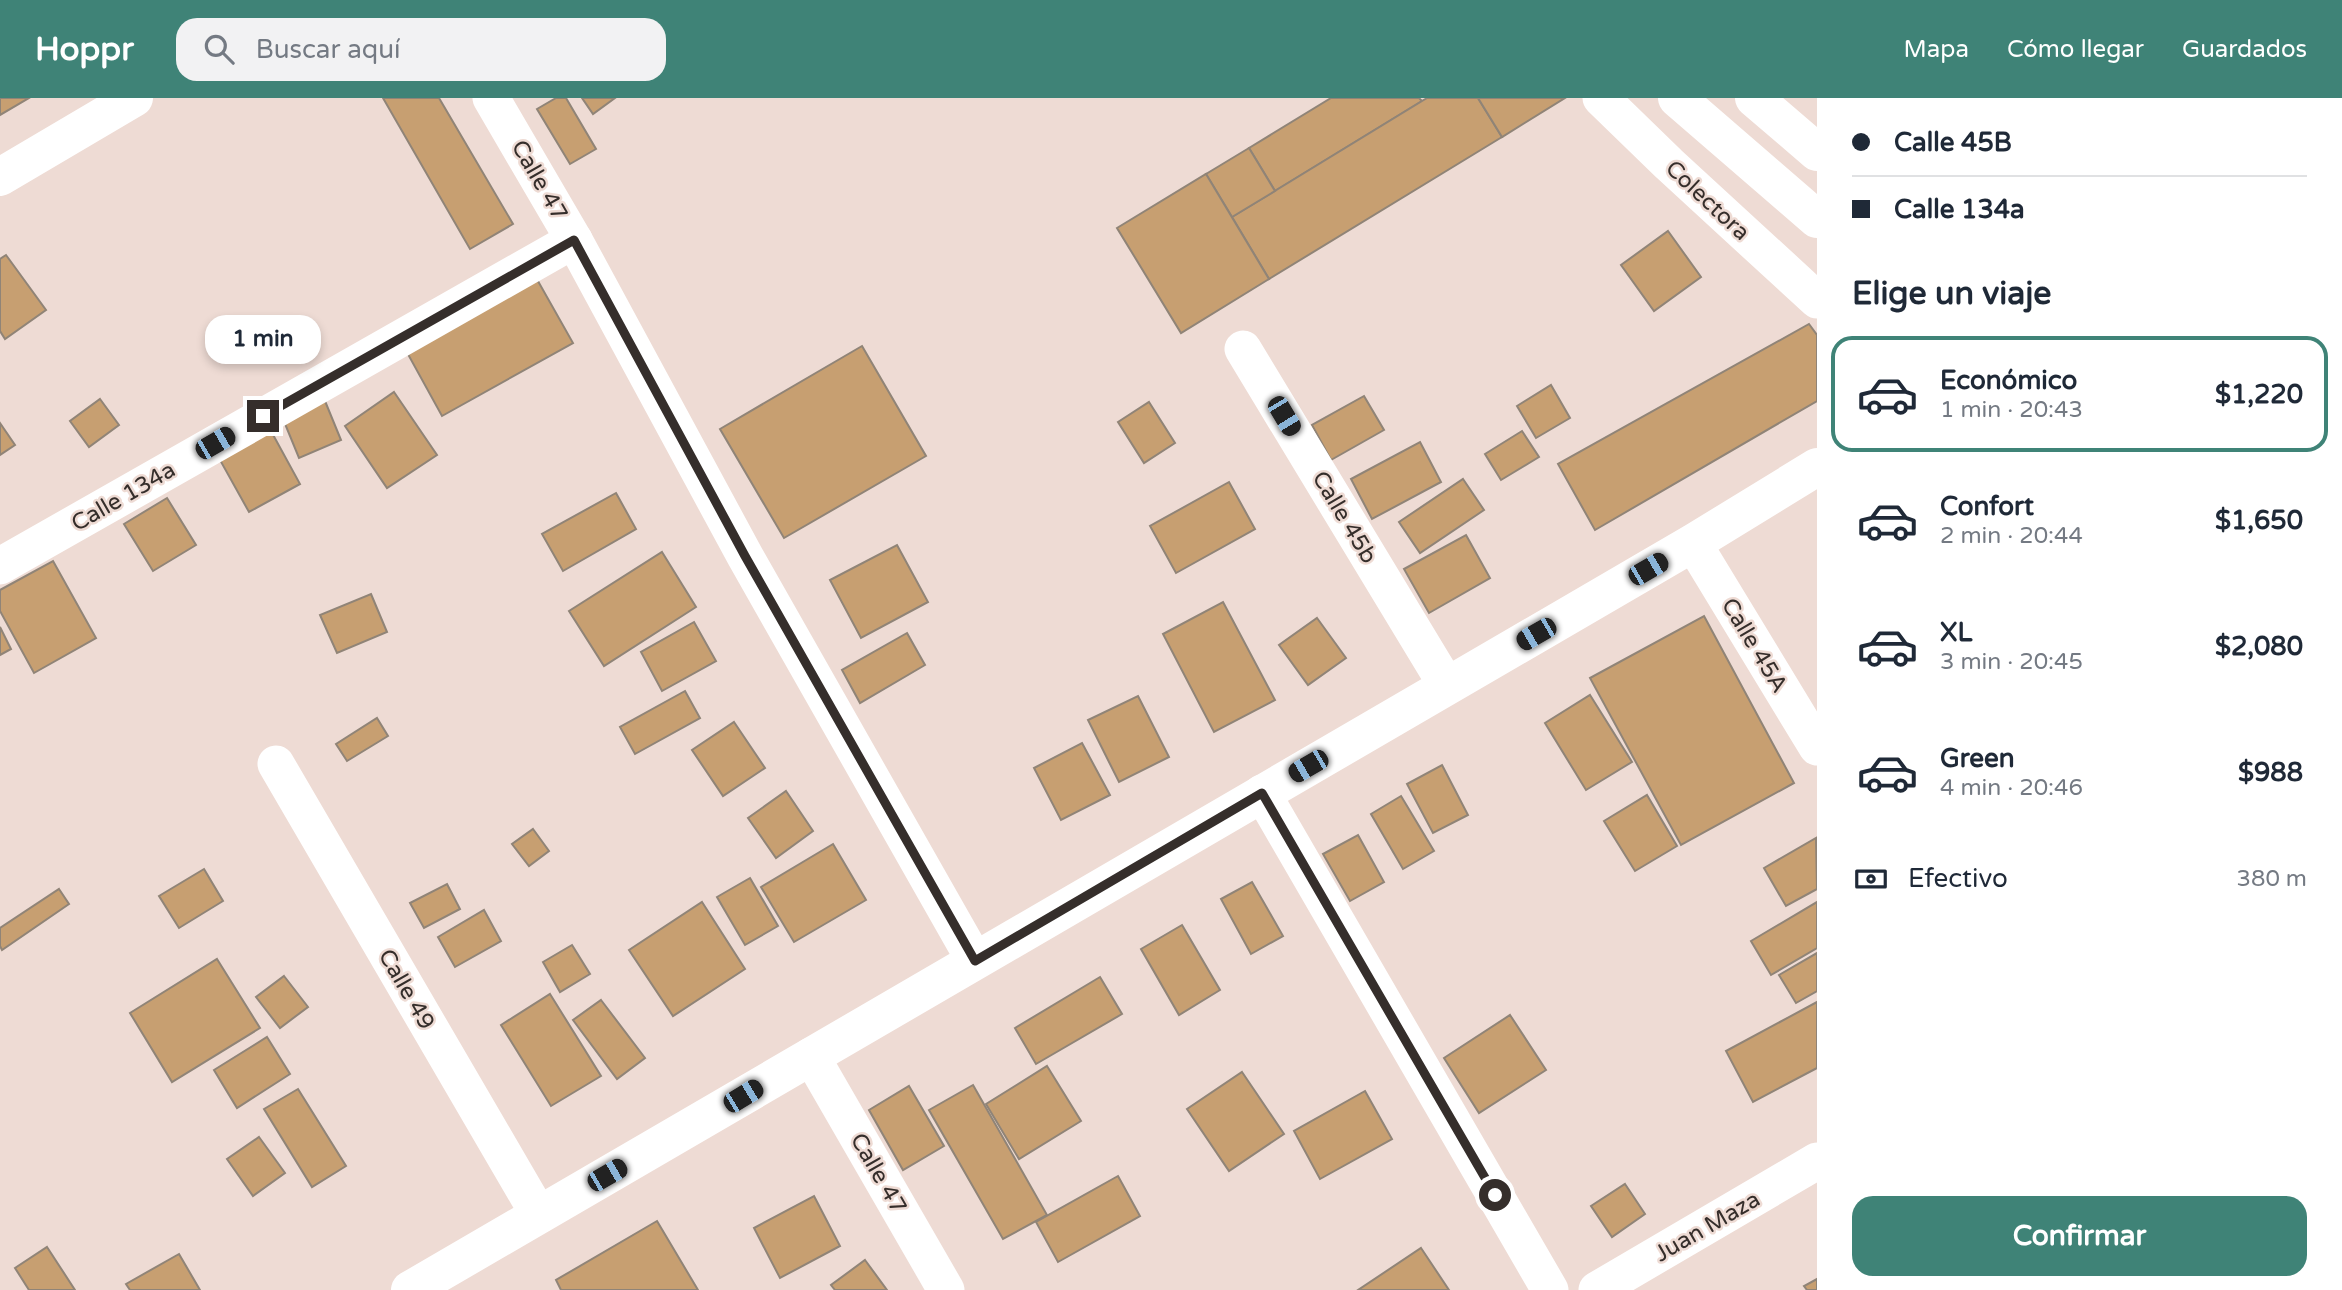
<!DOCTYPE html>
<html lang="es">
<head>
<meta charset="utf-8">
<style>
  :root { --surface:#fff; --page:#f2f2f3; --text:#1f2937; --muted:#747a83; --line:#e0e1e3; --accent:#3f8377 }
  body { margin:0; font-family:"Varela Round",sans-serif; background:var(--page); color:var(--text); height:100vh; display:flex; flex-direction:column; font-size:26px; white-space:nowrap }
  * { box-sizing:border-box; margin:0 }
  p { font-size:23px; color:var(--muted) }
  .icon { flex:none; width:38px; height:38px; fill:none; stroke:currentColor; stroke-width:2; stroke-linecap:round; stroke-linejoin:round }
  .map { position:relative; flex:1; overflow:hidden }
  .side { display:flex; flex-direction:column; background:var(--surface); width:525px }
  .side>* { flex:none }
  .hud { display:grid; align-content:center; height:154px; padding:0 35px; background:var(--surface) }
  .end { position:absolute; width:32px; height:32px; margin:-16px; border:9px solid #352e2b; background:#fff; box-shadow:0 0 0 4px #fff }
  .from { border-radius:50% }
  .bubble { position:absolute; height:49px; border-radius:21px; background:var(--surface); box-shadow:0 4px 10px #0003; font-size:23px; font-weight:800; line-height:49px; text-align:center }
  .car { position:absolute; width:21px; height:42px; margin:-21px -10px; border-radius:9px; box-shadow:0 0 5px 2px #0007; background:linear-gradient(#222 24%,#8ab4d8 0 40%,#222 0 76%,#8ab4d8 0 86%,#222 0) }
  .hud b { display:flex; align-items:center; gap:24px; height:66px; font-size:26px }
  .hud b+b { border-top:2px solid var(--line) }
  .hud i { width:18px; height:18px; background:var(--text) }
  ul { padding:0; list-style:none }
  li { display:flex; align-items:center; gap:21px; height:116px; margin:0 14px 10px; padding:0 21px; border:4px solid transparent; border-radius:21px }
  li div { flex:1 }
  li b { display:block; font-size:26px }
  li em { font-style:normal; font-weight:800 }
  li.current { border-color:var(--accent) }
  li>.icon { width:63px; height:63px; stroke-width:1.5 }
  h2 { padding:0 35px; font-size:32px; line-height:84px }
  .pay { display:flex; align-items:center; gap:18px; height:77px; padding:0 35px; font-size:26px }
  .pay p { margin-inline-start:auto }
  .primary-button { display:flex; gap:14px; margin-top:auto; padding:14px 35px }
  .primary-button a { flex:1; height:80px; border-radius:21px; background:var(--accent); color:#fff; font-size:28px; font-weight:800; line-height:80px; text-align:center }
  header { display:flex; align-items:center; gap:42px; box-sizing:border-box; height:98px; padding:0 35px; background:var(--accent); color:#fff }
  header strong { font-size:33px }
  nav { display:flex; gap:38px; margin-inline-start:auto; font-size:24px }
  .search { width:490px; height:63px; background:var(--page); display:flex; align-items:center; gap:18px; box-sizing:border-box; padding:0 24px; border-radius:21px; color:var(--muted); font-size:26px }
  main { display:flex; flex:1; min-height:0 }
  .map>svg:first-child { display:block }
  .building { fill:#c79f71; stroke:#908477; stroke-width:2 }
  .lines { fill:none; stroke-linecap:round; stroke-linejoin:round }
  .minor { stroke:#fff; stroke-width:37 }
  .secondary { stroke:#fff; stroke-width:38 }
  .primary { stroke:#fff; stroke-width:38 }
  .route { stroke:#352e2b; stroke-width:9 }
  .labels { text-anchor:middle; stroke-width:5; stroke-linejoin:round; paint-order:stroke }
  .street-label { font-size:23px; fill:#352e2b; stroke:#eedbd4 }
</style>
</head>
<body>
<header>
<strong>Hoppr</strong>
<div class="search"><svg class="icon" aria-label="search" viewBox="0 0 24 24"><circle cx="10" cy="10" r="6"/><path d="M15 15l6 6"/></svg>Buscar aquí</div>
<nav><a>Mapa</a><a>Cómo llegar</a><a>Guardados</a></nav>
</header>
<main>
<div class="map">
<svg width="1817" height="1192" viewBox="0 0 1817 1192">
  <rect width="100%" height="100%" fill="#eedbd4"/>
  <g class="building">
    <polygon points="0,0 29,0 0,17"/>
    <polygon points="383,0 439,0 513,126 470,151"/>
    <polygon points="556,0 566,0 596,51 570,66 537,11"/>
    <polygon points="582,0 615,0 593,16"/>
    <polygon points="1331,0 1419,0 1422,3 1275,93 1249,50"/>
    <polygon points="1427,0 1478,0 1502,39 1269,181 1232,119"/>
    <polygon points="1478,0 1565,0 1502,39"/>
    <polygon points="1249,50 1275,93 1232,119 1206,76"/>
    <polygon points="1206,76 1269,181 1181,235 1117,130"/>
    <polygon points="1668,133 1701,179 1654,213 1621,167"/>
    <polygon points="6,157 46,212 5,241 0,233 0,161"/>
    <polygon points="534,176 573,245 442,318 404,249"/>
    <polygon points="1809,226 1817,237 1817,303 1595,432 1558,366"/>
    <polygon points="862,248 926,358 784,440 720,331"/>
    <polygon points="1551,287 1570,320 1536,340 1517,308"/>
    <polygon points="394,294 437,357 387,390 345,328"/>
    <polygon points="1364,298 1384,332 1331,362 1312,327"/>
    <polygon points="100,301 119,327 89,349 70,323"/>
    <polygon points="325,303 341,342 299,360 283,321"/>
    <polygon points="1149,304 1175,345 1144,365 1118,324"/>
    <polygon points="0,325 15,347 0,357"/>
    <polygon points="271,333 300,386 249,414 220,362"/>
    <polygon points="1522,333 1539,359 1501,382 1485,356"/>
    <polygon points="1420,344 1441,384 1372,421 1351,381"/>
    <polygon points="1463,381 1484,412 1420,455 1399,424"/>
    <polygon points="1229,384 1255,431 1176,475 1150,428"/>
    <polygon points="616,395 636,431 563,473 542,436"/>
    <polygon points="167,400 196,447 153,473 124,426"/>
    <polygon points="1466,437 1490,480 1429,515 1404,471"/>
    <polygon points="897,447 928,504 861,540 830,482"/>
    <polygon points="662,454 696,509 604,568 569,513"/>
    <polygon points="53,463 96,540 34,575 0,513 0,492"/>
    <polygon points="371,496 387,534 337,555 320,517"/>
    <polygon points="1223,504 1275,602 1214,634 1163,536"/>
    <polygon points="1704,518 1794,685 1681,747 1590,580"/>
    <polygon points="1317,520 1346,560 1308,587 1279,547"/>
    <polygon points="694,524 716,563 662,593 641,554"/>
    <polygon points="0,529 11,551 0,557"/>
    <polygon points="907,535 925,567 860,605 842,572"/>
    <polygon points="685,593 700,620 635,656 620,629"/>
    <polygon points="1590,597 1632,664 1586,692 1545,625"/>
    <polygon points="1138,598 1169,659 1119,684 1088,622"/>
    <polygon points="377,620 388,638 347,663 336,646"/>
    <polygon points="734,624 765,670 723,698 692,652"/>
    <polygon points="1082,645 1110,697 1061,722 1034,670"/>
    <polygon points="1442,667 1468,717 1433,735 1407,686"/>
    <polygon points="786,693 813,733 776,760 748,720"/>
    <polygon points="1647,697 1677,748 1635,773 1604,723"/>
    <polygon points="1401,698 1434,753 1403,771 1371,716"/>
    <polygon points="533,731 549,753 529,768 512,746"/>
    <polygon points="1358,737 1384,784 1350,803 1323,756"/>
    <polygon points="1816,740 1817,791 1786,808 1764,770"/>
    <polygon points="833,746 866,802 794,844 761,789"/>
    <polygon points="204,771 223,803 179,830 159,798"/>
    <polygon points="750,780 778,828 745,847 717,799"/>
    <polygon points="1252,784 1283,838 1251,856 1221,801"/>
    <polygon points="447,786 460,811 424,830 410,805"/>
    <polygon points="59,791 69,806 2,852 0,848 0,830"/>
    <polygon points="702,804 745,871 673,918 629,852"/>
    <polygon points="1817,804 1817,850 1771,877 1751,843"/>
    <polygon points="484,812 501,843 455,869 438,839"/>
    <polygon points="1182,827 1220,892 1179,917 1141,851"/>
    <polygon points="572,847 590,876 560,894 543,864"/>
    <polygon points="1817,855 1817,893 1796,905 1779,877"/>
    <polygon points="217,861 260,930 172,984 130,915"/>
    <polygon points="284,878 308,909 280,930 256,899"/>
    <polygon points="1100,879 1122,916 1036,966 1015,930"/>
    <polygon points="550,896 601,978 551,1008 501,927"/>
    <polygon points="601,902 645,960 617,981 573,922"/>
    <polygon points="1817,904 1817,970 1753,1004 1726,953"/>
    <polygon points="1510,917 1546,972 1479,1015 1444,960"/>
    <polygon points="267,939 290,976 237,1010 214,972"/>
    <polygon points="1047,968 1081,1023 1019,1061 986,1006"/>
    <polygon points="1242,974 1284,1036 1229,1073 1187,1011"/>
    <polygon points="973,987 1047,1117 1003,1141 929,1012"/>
    <polygon points="909,988 944,1048 903,1072 869,1012"/>
    <polygon points="298,991 346,1068 312,1089 264,1011"/>
    <polygon points="1365,993 1392,1041 1320,1081 1294,1033"/>
    <polygon points="259,1039 285,1075 253,1098 227,1061"/>
    <polygon points="1118,1078 1140,1118 1058,1164 1036,1124"/>
    <polygon points="1625,1086 1645,1116 1612,1139 1591,1108"/>
    <polygon points="814,1098 840,1148 780,1180 754,1130"/>
    <polygon points="657,1123 698,1192 561,1192 556,1182"/>
    <polygon points="47,1149 75,1192 29,1192 15,1170"/>
    <polygon points="1421,1150 1449,1192 1358,1192"/>
    <polygon points="179,1156 200,1192 130,1192 126,1186"/>
    <polygon points="865,1162 887,1192 835,1192 831,1187"/>
    <polygon points="1817,1181 1817,1192 1807,1192 1804,1188"/>
  </g>
  <g class="lines">
    <g class="minor">
      <polyline points="491,0 574,142 745,458 975,863"/>
      <polyline points="1601,0 1669,66 1817,202"/>
      <polyline points="1243,251 1447,588"/>
      <polyline points="1693,445 1817,649"/>
      <polyline points="0,468 574,142"/>
      <polyline points="276,666 539,1117"/>
      <polyline points="1262,695 1550,1192"/>
      <polyline points="811,958 946,1192"/>
      <polyline points="1597,1192 1817,1063"/>
    </g>
    <g class="secondary">
      <polyline points="0,79 134,0"/>
      <polyline points="410,1192 1693,445 1817,369"/>
    </g>
    <g class="primary">
      <polyline points="1677,0 1817,121"/>
      <polyline points="1754,0 1817,54"/>
    </g>
  </g>
  <g class="lines">
    <polyline class="route" points="263,318 574,142 745,458 975,863 1262,695 1495,1097"/>
  </g>
  <g class="labels">
    <g class="street-label">
      <text transform="translate(540 82) rotate(60)" y="8">Calle 47</text>
      <text transform="translate(1708 102) rotate(43)" y="8">Colectora</text>
      <text transform="translate(123 398) rotate(-30)" y="8">Calle 134a</text>
      <text transform="translate(1345 419) rotate(59)" y="8">Calle 45b</text>
      <text transform="translate(1755 547) rotate(59)" y="8">Calle 45A</text>
      <text transform="translate(407 891) rotate(60)" y="8">Calle 49</text>
      <text transform="translate(879 1075) rotate(60)" y="8">Calle 47</text>
      <text transform="translate(1707 1128) rotate(-30)" y="8">Juan Maza</text>
    </g>
  </g>
</svg>
<i class="end from" style="left:1495px;top:1097px"></i>
<i class="end" style="left:263px;top:318px"></i>
<div class="bubble" style="left:205px;top:217px;width:116px">1 min</div>
<i class="car" style="left:1284px;top:318px;rotate:149deg"></i>
<i class="car" style="left:215px;top:345px;rotate:60deg"></i>
<i class="car" style="left:1648px;top:471px;rotate:60deg"></i>
<i class="car" style="left:1536px;top:536px;rotate:240deg"></i>
<i class="car" style="left:1308px;top:668px;rotate:240deg"></i>
<i class="car" style="left:743px;top:998px;rotate:59deg"></i>
<i class="car" style="left:607px;top:1077px;rotate:60deg"></i>
</div>
<section class="side">
<div class="hud">
<b><i class="from"></i>Calle 45B</b>
<b><i></i>Calle 134a</b>
</div>
<h2>Elige un viaje</h2>
<ul>
<li class="current"><svg class="icon" aria-label="car" viewBox="0 0 24 24"><path d="M5 17H2v-5l4-1 3-4h7l3 4 3 1v5h-3M9 17h6M6 11h13"/><circle cx="7" cy="17" r="2"/><circle cx="17" cy="17" r="2"/></svg><div><b>Económico</b><p>1 min · 20:43</p></div><em>$1,220</em></li>
<li><svg class="icon" aria-label="car" viewBox="0 0 24 24"><path d="M5 17H2v-5l4-1 3-4h7l3 4 3 1v5h-3M9 17h6M6 11h13"/><circle cx="7" cy="17" r="2"/><circle cx="17" cy="17" r="2"/></svg><div><b>Confort</b><p>2 min · 20:44</p></div><em>$1,650</em></li>
<li><svg class="icon" aria-label="car" viewBox="0 0 24 24"><path d="M5 17H2v-5l4-1 3-4h7l3 4 3 1v5h-3M9 17h6M6 11h13"/><circle cx="7" cy="17" r="2"/><circle cx="17" cy="17" r="2"/></svg><div><b>XL</b><p>3 min · 20:45</p></div><em>$2,080</em></li>
<li><svg class="icon" aria-label="car" viewBox="0 0 24 24"><path d="M5 17H2v-5l4-1 3-4h7l3 4 3 1v5h-3M9 17h6M6 11h13"/><circle cx="7" cy="17" r="2"/><circle cx="17" cy="17" r="2"/></svg><div><b>Green</b><p>4 min · 20:46</p></div><em>$988</em></li>
</ul>
<div class="pay"><svg class="icon" aria-label="cash" viewBox="0 0 24 24"><path d="M3 7h18v10H3z"/><circle cx="12" cy="12" r="2"/></svg>Efectivo<p>380 m</p></div>
<div class="primary-button"><a>Confirmar</a></div>
</section>
</main>
</body>
</html>
